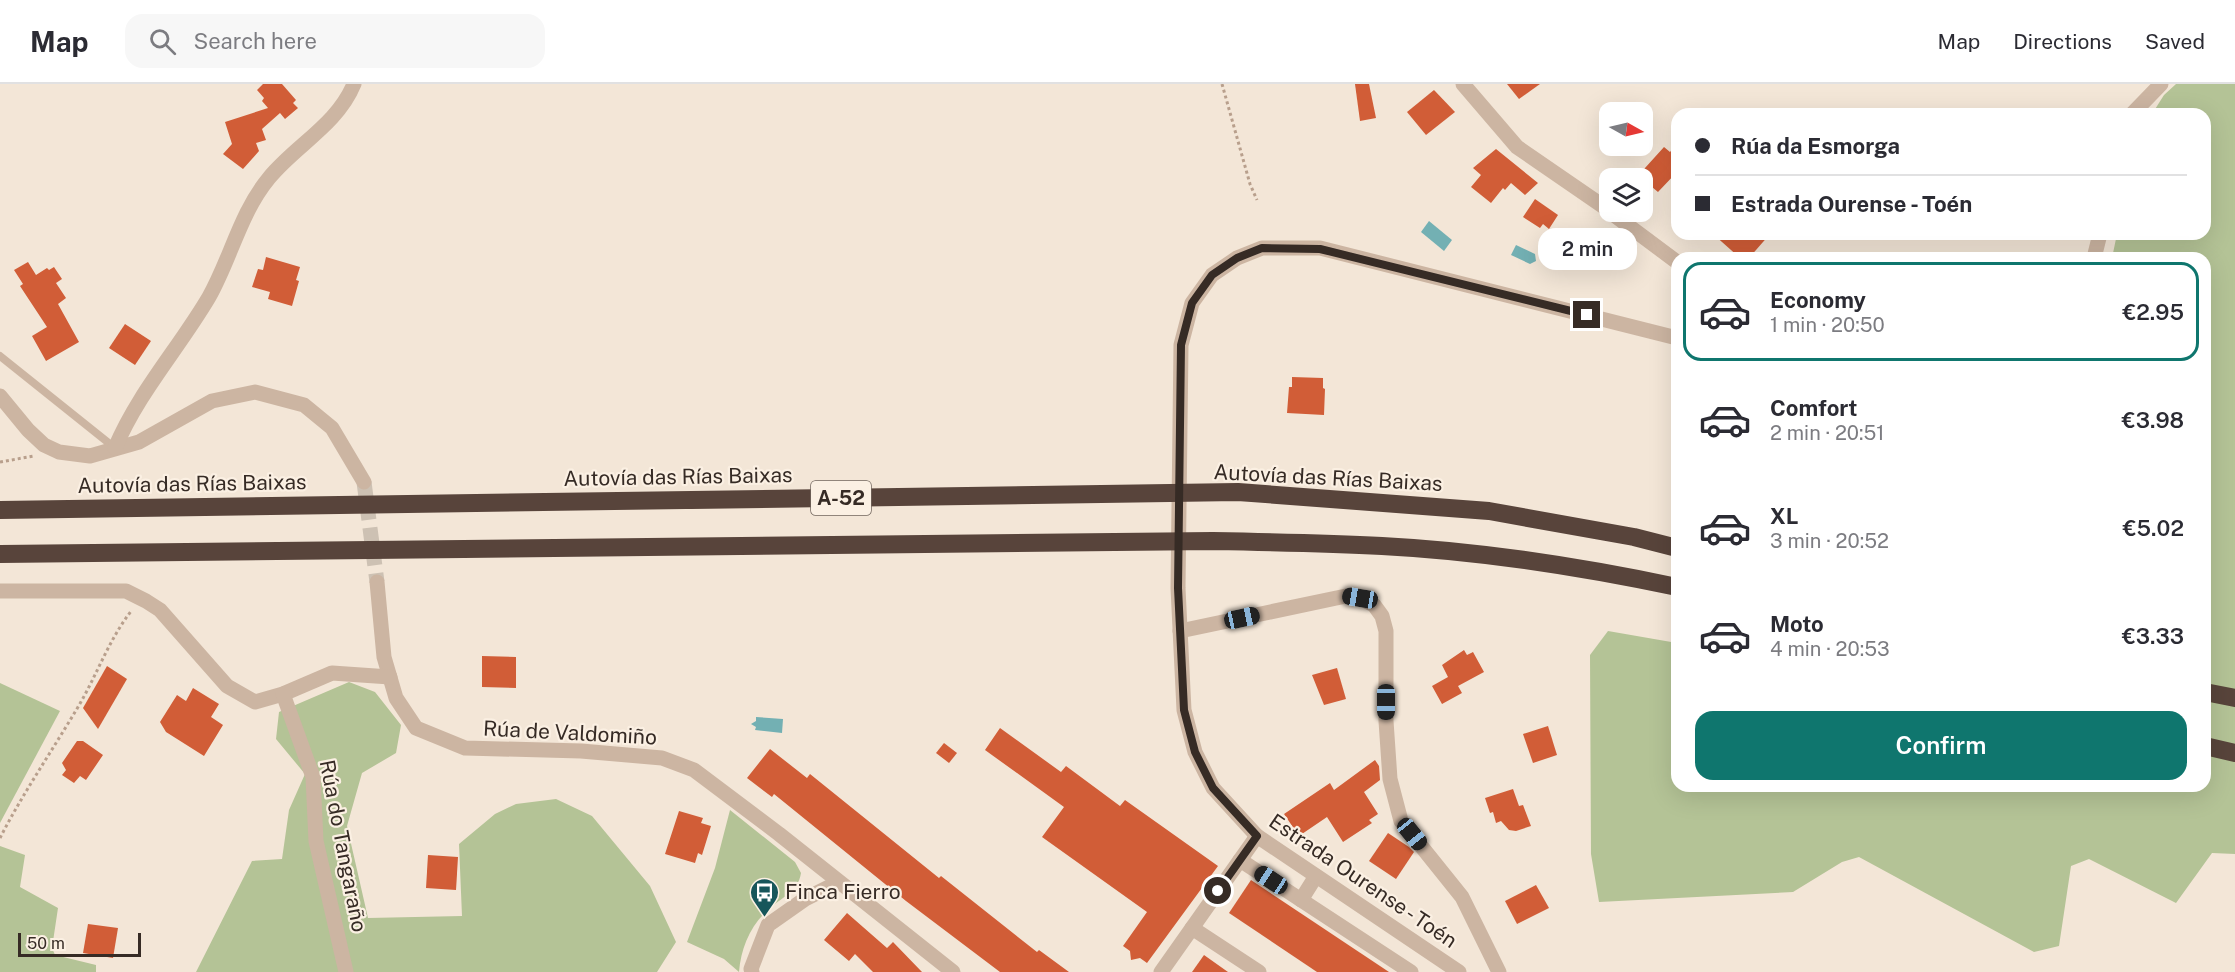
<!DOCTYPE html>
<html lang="en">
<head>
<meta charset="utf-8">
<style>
  :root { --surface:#fff; --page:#f7f7f7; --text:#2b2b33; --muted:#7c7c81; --line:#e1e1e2; --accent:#0f766e }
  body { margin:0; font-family:"Public Sans",sans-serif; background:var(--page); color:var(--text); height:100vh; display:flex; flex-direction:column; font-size:22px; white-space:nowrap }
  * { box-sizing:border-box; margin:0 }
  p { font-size:20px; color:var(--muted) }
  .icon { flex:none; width:33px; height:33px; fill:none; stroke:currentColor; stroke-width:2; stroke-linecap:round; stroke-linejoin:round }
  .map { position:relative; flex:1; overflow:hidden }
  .side { position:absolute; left:1671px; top:168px; width:540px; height:540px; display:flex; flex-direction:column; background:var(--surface); border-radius:18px; box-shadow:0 6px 24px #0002 }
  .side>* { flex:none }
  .banner { position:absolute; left:1671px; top:24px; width:540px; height:132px; border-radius:18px; box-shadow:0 6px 24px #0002; display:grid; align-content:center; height:132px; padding:0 24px; background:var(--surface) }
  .needle { width:39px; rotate:98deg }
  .controls { position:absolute; left:1599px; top:18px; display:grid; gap:12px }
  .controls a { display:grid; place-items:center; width:54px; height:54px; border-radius:12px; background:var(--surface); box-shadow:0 6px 24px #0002; font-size:30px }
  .scale { position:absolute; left:18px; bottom:15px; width:123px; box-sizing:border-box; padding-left:6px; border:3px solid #362b25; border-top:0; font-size:16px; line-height:21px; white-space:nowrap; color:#362b25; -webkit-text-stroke:4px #fbf0e3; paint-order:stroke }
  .end { position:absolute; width:27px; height:27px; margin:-14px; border:8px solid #362b25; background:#fff; box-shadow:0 0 0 3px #fff }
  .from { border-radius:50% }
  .bubble { position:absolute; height:42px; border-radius:18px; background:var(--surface); box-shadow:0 6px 24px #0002; font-size:20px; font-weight:600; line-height:42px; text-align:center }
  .car { position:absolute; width:18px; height:36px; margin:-18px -9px; border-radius:8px; box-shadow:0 0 4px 2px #0007; background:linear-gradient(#222 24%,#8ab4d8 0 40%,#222 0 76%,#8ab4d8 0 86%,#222 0) }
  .banner b { display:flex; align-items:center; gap:21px; height:57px; font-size:22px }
  .banner b+b { border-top:2px solid var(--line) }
  .banner i { width:15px; height:15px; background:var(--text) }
  ul { padding:10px 0 0; list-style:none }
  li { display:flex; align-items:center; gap:18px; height:99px; margin:0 12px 9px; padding:0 12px; border:3px solid transparent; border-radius:18px }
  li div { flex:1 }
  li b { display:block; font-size:22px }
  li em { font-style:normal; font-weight:600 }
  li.selected { border-color:var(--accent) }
  li>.icon { width:54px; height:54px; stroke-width:1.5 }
  .action { display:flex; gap:12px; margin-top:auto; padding:12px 24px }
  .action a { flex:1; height:69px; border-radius:18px; background:var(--accent); color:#fff; font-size:24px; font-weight:600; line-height:69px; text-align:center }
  header { display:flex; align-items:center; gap:36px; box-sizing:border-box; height:84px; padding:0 30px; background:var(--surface); border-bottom:2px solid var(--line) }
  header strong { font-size:28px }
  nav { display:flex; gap:33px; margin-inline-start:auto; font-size:21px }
  .search { width:420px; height:54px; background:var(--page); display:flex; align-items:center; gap:15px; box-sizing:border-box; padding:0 21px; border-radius:18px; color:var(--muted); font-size:22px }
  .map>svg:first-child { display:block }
  .green { fill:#b4c396 }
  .water { fill:#73b0b3 }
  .building { fill:#d15d37 }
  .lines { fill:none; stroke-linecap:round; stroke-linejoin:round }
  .minor-tunnel { stroke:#cdc1b3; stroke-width:15; stroke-dasharray:15 8; stroke-linecap:butt }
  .path { stroke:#b89f8c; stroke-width:3; stroke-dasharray:3 3; stroke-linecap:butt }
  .service { stroke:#ccb5a2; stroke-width:8 }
  .minor { stroke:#ccb5a2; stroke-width:15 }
  .tertiary { stroke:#ccb5a2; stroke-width:15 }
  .motorway { stroke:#58443b; stroke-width:18 }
  .route { stroke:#362b25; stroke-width:8 }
  .labels { text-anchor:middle; stroke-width:4.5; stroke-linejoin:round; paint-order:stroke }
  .shield { fill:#fbf0e3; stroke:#71665e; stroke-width:1.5 }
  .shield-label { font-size:20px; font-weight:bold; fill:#362b25 }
  .street-label { font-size:21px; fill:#362b25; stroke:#fbf0e3 }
  .poi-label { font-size:21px; fill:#362b25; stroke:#fbf0e3; text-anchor:start }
</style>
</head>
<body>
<header>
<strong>Map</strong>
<div class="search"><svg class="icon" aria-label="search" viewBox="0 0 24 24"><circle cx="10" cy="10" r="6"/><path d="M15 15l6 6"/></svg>Search here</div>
<nav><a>Map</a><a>Directions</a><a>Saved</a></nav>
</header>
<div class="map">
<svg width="2235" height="888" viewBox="0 0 2235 888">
  <rect width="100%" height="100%" fill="#f3e6d7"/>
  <g class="green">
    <polygon points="2176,0 2235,0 2235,770 2212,769 2176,819 2089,775 2071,782 2059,862 2034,868 1859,773 1842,778 1793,808 1599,818 1591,770 1590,571 1608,547 1677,559 1677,702 2205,702 2205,174 2112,174 2117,150 2205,150 2205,30 2152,30 2164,11"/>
    <polygon points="349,598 375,608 401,641 396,669 362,689 347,742 368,834 462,832 459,760 495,730 516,720 556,715 592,732 650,802 676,858 657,888 196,888 252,777 282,775 289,726 305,690 276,655 279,628"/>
    <polygon points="0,599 60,627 0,739"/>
    <path d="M730 726 795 778 801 789C798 809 781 813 768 826 750 842 741 864 739 888L724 875 687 858 715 784Z"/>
    <polygon points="0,762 25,771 20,803 58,824 52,864 55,871 96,881 96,888 0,888"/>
  </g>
  <g class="water">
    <polygon points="1429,137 1452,156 1444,167 1421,148"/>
    <polygon points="1516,161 1535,170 1536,177 1530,180 1511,171"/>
    <polygon points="756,633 783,635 782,649 755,646 756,643 751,640 756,637"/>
  </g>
  <g class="building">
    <polygon points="263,0 282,0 296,16 293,19 298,24 285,35 280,29 262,45 266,56 256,59 259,67 243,85 223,70 232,60 225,38 268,24 262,17 264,14 257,6"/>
    <polygon points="1355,0 1369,0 1376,34 1360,37"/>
    <polygon points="1507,0 1540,0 1519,15"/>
    <polygon points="1434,6 1455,28 1426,51 1407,28"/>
    <polygon points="1677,60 1677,88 1658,108 1640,93 1645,84 1664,63 1670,68"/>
    <polygon points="1496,65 1538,99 1525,111 1511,99 1505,106 1503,104 1491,119 1471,103 1481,91 1473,84"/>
    <polygon points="1535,115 1558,131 1549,145 1543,140 1540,144 1523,133"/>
    <polygon points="1713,150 1770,150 1749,174 1740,174"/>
    <polygon points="266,173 300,183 296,196 299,197 292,222 268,215 270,208 252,203 258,185 263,186"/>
    <polygon points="28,178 36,191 47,184 49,186 54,183 62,195 56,199 66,214 58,220 79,258 46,277 32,252 47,243 20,202 23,200 14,186"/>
    <polygon points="125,240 151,257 135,281 109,264"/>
    <polygon points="1292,293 1323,294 1323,304 1325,305 1324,331 1287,329 1289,303 1292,303"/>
    <polygon points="1464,566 1467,571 1473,568 1484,588 1458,602 1462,609 1442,620 1432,602 1448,593 1442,581"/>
    <polygon points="482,572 516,573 516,604 482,603"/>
    <polygon points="107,582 127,595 98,645 83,624"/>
    <polygon points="1337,584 1346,615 1324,621 1312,591"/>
    <polygon points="193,604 219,620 211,633 223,641 204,672 166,648 160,638 177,611 186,617"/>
    <polygon points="1548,642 1557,671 1533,679 1523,650"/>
    <polygon points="1000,644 1061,688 1066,682 1120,722 1125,716 1218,782 1147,879 1140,874 1131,876 1130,867 1123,862 1147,828 1042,753 1064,723 985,666"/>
    <polygon points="77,657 83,657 103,671 86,696 80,692 74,699 62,691 66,686 62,679"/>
    <polygon points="944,659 957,669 949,679 936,669"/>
    <polygon points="770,665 807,694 810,690 939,794 941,792 1037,868 1039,866 1069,888 1000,888 906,817 774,710 772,713 747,694"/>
    <polygon points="1375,676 1379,682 1380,696 1364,708 1378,730 1369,736 1372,739 1343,758 1327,733 1299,752 1284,730 1330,699 1334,706"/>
    <polygon points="1513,705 1519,722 1523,721 1531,742 1516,747 1509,746 1501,737 1496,739 1493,728 1490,729 1485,714"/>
    <polygon points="679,727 703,734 701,739 711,742 702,771 698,769 695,779 665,770"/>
    <polygon points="1388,749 1409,763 1414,768 1396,795 1369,777"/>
    <polygon points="428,771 458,773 456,806 426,804"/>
    <polygon points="1251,796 1389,888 1317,888 1229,829"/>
    <polygon points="1536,801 1549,824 1517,840 1505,817"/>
    <polygon points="847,829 887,864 893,858 922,888 873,888 855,870 849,877 824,856"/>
    <polygon points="88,840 118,844 113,874 83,869"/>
    <polygon points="1204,871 1228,888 1192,888"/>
  </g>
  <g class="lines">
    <polyline class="minor-tunnel" points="364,398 377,498"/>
    <g class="path">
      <polyline points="1222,0 1250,100 1257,116"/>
      <polyline points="0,378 34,372"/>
      <path d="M0 754C23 709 52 667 78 623 97 591 109 555 132 526"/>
    </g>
    <polyline class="service" points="0,272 115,364"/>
    <g class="minor">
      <polyline points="0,312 28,346 44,361 59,368 90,372 139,358 212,317 255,308 304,321 332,344 364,398"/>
      <path d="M115 364C138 309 179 264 209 213 231 174 240 129 269 94 296 61 337 41 354 0"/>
      <polyline points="377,498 384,573 396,614 416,644 465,664 581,667 662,674 694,686 779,750 953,888"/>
      <polyline points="0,507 126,507 146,517 160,526 227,602 255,618 283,610 332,589 390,593"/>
      <polyline points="1180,547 1346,512 1360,514 1374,521 1382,532 1386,547 1386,637 1390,695 1401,737 1462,813 1499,888"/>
      <polyline points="283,610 313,693 316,757 346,888"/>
      <polyline points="1240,776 1411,888"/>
      <polyline points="1301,816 1316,792"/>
      <polyline points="1192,844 1259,888"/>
      <polyline points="752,888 751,885 768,841 805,815 839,798"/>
      <polyline points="1161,888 1257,752"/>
    </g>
    <g class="tertiary">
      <polyline points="1463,0 1517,63 1610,127"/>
      <polyline points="2132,30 2161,0"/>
      <polyline points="1610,128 1677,178"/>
      <polyline points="2094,174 2100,150"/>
      <polyline points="1459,888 1257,752 1213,704 1195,668 1184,626 1178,504 1181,261 1192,219 1212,191 1237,174 1262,164 1320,164 1677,254"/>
    </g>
    <g class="motorway">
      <polyline points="0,426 1238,408 1489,427 1634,453 1677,464"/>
      <path d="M0 470 1213 457C1270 458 1326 459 1382 462 1479 467 1582 483 1677 503"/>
      <polyline points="2205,608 2235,614"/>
      <polyline points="2205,662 2235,669"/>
    </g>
  </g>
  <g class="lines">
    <polyline class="route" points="1218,807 1257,752 1213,704 1195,668 1184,626 1178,504 1181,261 1192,219 1212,191 1237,174 1262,164 1320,165 1587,231"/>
  </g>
  <defs>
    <symbol id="bus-pin" viewBox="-11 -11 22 30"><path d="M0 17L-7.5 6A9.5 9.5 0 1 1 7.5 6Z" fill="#17565b" stroke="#fbf0e3"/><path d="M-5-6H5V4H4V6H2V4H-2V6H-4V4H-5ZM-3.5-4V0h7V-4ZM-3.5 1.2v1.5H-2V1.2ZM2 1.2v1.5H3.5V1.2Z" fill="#fff"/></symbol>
  </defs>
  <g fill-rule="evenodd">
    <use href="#bus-pin" x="748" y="792" width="33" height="45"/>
  </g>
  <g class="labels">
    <rect class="shield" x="811" y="397" width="60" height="34" rx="4.5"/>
    <g class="shield-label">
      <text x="841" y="421">A-52</text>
    </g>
    <g class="street-label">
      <text transform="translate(678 393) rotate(-1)" y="7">Autovía das Rías Baixas</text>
      <text transform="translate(1328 394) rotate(3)" y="7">Autovía das Rías Baixas</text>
      <text transform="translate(192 400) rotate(-1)" y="7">Autovía das Rías Baixas</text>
      <text transform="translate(570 649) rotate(3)" y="7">Rúa de Valdomiño</text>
      <text transform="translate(343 762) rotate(79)" y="7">Rúa do Tangaraño</text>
      <text transform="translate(1363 797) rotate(34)" y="7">Estrada Ourense - Toén</text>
    </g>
    <g class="poi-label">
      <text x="785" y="815">Finca Fierro</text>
    </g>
  </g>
</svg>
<div class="controls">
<a><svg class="needle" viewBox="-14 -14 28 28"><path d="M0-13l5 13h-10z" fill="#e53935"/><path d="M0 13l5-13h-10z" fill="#7c7c81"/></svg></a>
<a><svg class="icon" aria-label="layers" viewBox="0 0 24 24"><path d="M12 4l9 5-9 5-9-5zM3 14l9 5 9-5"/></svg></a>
</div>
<div class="scale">50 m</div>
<i class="end from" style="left:1218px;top:807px"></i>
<i class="end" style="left:1587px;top:231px"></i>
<div class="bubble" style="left:1538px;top:144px;width:99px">2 min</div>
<i class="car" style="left:1360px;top:514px;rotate:279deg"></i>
<i class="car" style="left:1242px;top:534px;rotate:78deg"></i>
<i class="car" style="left:1386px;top:618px;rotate:180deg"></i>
<i class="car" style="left:1412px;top:750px;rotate:141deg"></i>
<i class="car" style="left:1271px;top:796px;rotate:303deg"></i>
<div class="banner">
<b><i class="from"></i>Rúa da Esmorga</b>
<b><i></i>Estrada Ourense - Toén</b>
</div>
<section class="side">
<ul>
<li class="selected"><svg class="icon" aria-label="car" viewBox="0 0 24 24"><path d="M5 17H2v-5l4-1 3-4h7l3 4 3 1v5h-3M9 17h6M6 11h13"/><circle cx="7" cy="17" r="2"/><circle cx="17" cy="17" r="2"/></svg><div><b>Economy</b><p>1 min · 20:50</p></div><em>€2.95</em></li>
<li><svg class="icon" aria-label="car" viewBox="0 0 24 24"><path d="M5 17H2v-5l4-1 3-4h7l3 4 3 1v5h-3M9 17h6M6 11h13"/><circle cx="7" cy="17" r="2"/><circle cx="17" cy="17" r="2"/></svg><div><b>Comfort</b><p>2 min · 20:51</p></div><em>€3.98</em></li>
<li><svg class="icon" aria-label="car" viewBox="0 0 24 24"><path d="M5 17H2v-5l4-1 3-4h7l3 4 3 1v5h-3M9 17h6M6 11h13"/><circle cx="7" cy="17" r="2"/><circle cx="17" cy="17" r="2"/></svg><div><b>XL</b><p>3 min · 20:52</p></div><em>€5.02</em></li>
<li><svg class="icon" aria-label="car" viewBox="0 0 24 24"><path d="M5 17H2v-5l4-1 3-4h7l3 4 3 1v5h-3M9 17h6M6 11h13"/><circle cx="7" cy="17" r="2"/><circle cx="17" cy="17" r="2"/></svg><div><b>Moto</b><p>4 min · 20:53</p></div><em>€3.33</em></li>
</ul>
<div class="action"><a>Confirm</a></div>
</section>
</div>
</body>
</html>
